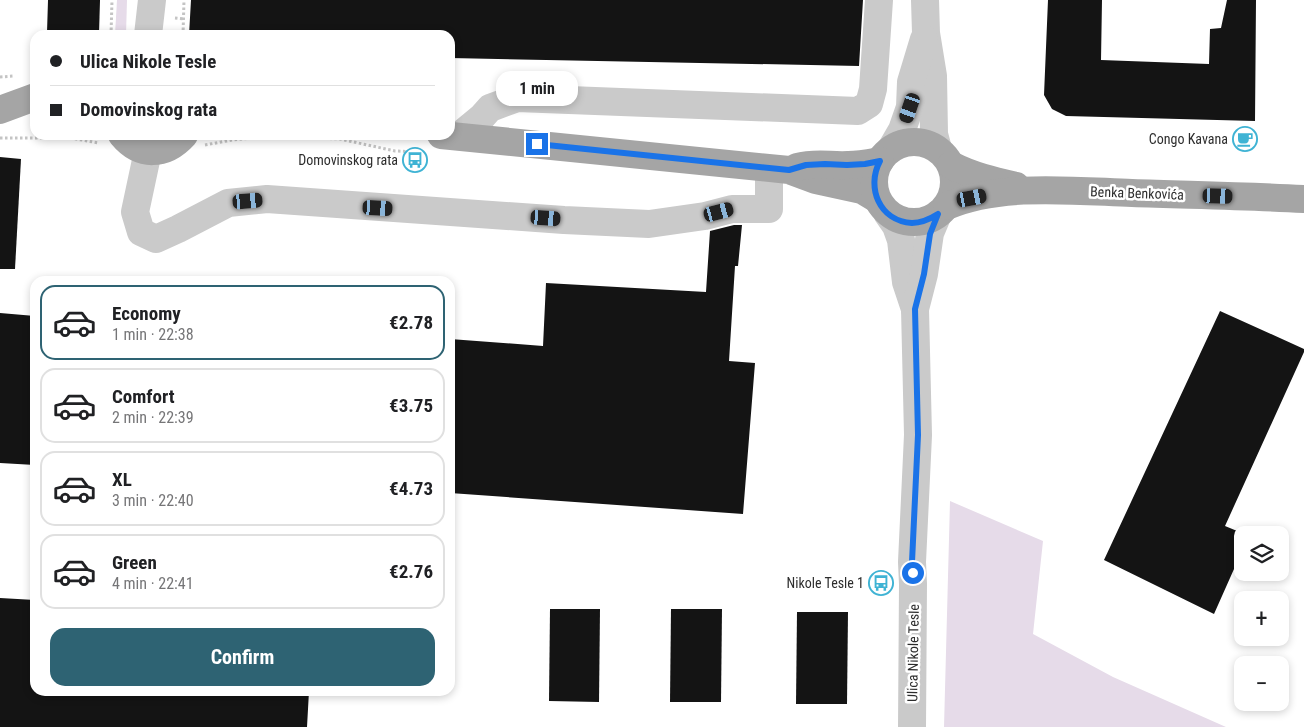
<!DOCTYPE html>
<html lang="en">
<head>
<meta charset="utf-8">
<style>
  :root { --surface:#fff; --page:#f6f6f6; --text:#202124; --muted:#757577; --line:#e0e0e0; --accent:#2e6373 }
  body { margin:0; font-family:"Roboto Condensed",sans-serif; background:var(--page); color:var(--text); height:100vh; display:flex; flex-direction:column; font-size:19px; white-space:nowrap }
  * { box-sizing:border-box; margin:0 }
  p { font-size:16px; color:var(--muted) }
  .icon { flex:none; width:28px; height:28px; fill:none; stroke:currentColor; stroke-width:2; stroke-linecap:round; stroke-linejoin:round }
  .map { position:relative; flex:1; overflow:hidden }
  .details { position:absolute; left:30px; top:276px; width:425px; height:420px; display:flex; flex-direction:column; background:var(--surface); border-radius:15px; box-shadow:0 2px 8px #0003 }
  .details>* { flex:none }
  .banner { position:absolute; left:30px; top:30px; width:425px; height:110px; border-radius:15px; box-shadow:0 2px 8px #0003; display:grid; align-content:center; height:110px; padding:0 20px; background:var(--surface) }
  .buttons { position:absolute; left:1234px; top:526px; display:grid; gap:10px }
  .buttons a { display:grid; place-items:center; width:55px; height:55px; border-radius:10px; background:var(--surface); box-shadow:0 2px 8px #0003; font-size:25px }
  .end { position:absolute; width:22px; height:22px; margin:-11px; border:6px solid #1a73e8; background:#fff; box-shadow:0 0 0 2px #fff }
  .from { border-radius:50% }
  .bubble { position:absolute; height:35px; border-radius:15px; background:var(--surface); box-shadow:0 2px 8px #0003; font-size:16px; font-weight:700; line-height:35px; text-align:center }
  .car { position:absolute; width:15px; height:30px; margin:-15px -8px; border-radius:6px; box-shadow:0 0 4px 1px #0007; background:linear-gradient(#222 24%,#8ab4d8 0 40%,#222 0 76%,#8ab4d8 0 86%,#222 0) }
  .banner b { display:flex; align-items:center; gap:18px; height:48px; font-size:19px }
  .banner b+b { border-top:1px solid var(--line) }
  .banner i { width:12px; height:12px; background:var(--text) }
  ul { padding:9px 0 0; list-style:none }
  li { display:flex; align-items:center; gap:15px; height:75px; margin:0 10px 8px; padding:0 10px; border:2px solid var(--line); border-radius:15px }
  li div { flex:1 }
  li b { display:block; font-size:19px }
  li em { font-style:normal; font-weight:700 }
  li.on { border-color:var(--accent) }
  li>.icon { width:45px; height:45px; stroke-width:1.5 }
  .primary-button { display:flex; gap:10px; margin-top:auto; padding:10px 20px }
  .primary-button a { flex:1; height:58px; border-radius:15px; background:var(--accent); color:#fff; font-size:20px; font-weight:700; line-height:58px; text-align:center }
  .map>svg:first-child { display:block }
  .green { fill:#e6dbe9 }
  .building { fill:#141414 }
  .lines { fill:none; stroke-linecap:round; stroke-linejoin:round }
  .path { stroke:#c4c4c4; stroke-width:3; stroke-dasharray:2.5 2.5; stroke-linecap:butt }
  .minor { stroke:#cacaca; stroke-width:28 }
  .major { stroke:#a5a5a5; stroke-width:28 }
  .route { stroke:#1a73e8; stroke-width:6 }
  .labels { text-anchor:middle; stroke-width:5; stroke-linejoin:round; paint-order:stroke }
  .poi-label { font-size:14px; fill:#2d2d2d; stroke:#fff; text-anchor:end }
  .street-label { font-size:14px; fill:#2d2d2d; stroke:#fff }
</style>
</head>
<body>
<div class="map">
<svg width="1304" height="727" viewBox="0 0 1304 727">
  <rect width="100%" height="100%" fill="#fff"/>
  <g class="green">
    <polygon points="117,0 127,0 126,35 115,35"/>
    <polygon points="950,501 1043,541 1033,634 1113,677 1226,727 944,727"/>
  </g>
  <g class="building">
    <polygon points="48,0 100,0 99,34 47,32"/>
    <polygon points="191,0 863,0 859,66 450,58 450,35 355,35 246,30 246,35 189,35"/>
    <polygon points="1048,0 1102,0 1101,60 1209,64 1210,29 1221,28 1227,0 1256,0 1255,121 1066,116 1052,109 1044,95"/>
    <polygon points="0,157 21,159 15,269 0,269"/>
    <polygon points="734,225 742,225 738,266 735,266 729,361 755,363 743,514 450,493 450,339 543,346 546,283 706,292 710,231"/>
    <polygon points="1220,311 1304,349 1304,352 1225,526 1242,533 1242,551 1214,614 1104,560"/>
    <polygon points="0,313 35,316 35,465 0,463"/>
    <polygon points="0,598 35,600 35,691 309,691 307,727 0,727"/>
    <polygon points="550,609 600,609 599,702 549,701"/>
    <polygon points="671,609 722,609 721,702 670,702"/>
    <polygon points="797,612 848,612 847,704 796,704"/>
  </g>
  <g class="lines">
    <g class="path">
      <polyline points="175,18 184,19"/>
      <polyline points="111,35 112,0"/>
      <polyline points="183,35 184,0"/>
      <polyline points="0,77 14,76"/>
      <polyline points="0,138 70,138 99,143"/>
      <polyline points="205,145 232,140 272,136 340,139 395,151 422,152"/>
    </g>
    <g class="minor">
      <polyline points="925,0 926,33 933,76 934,134 938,149"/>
      <polyline points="148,35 152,0"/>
      <polyline points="459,136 482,117 490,108 517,98 858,111 869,104 873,89 879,0"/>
      <polyline points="891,149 902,130 910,107 911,82 924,39"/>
      <polyline points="148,151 135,212 141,232 156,239 178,229 228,203 267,199 564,220 649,224 705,216 732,209 769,209 769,169"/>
      <polyline points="887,213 896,226 901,240 906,282 915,309 918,435 912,562 913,584 912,727"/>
      <polyline points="915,309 924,274 930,233 938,214"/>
    </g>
    <g class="major">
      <polyline points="0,110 35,97"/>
      <path d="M122 135C140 157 165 156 184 135"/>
      <polyline points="441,135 789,170 816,180 862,190 877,199"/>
      <circle cx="914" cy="182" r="40"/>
      <path d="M951 165C972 176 994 181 1016 186"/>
      <path d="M797 167C816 162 830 166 848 165 859 165 869 163 880 161"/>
      <path d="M947 206C1000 183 1074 191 1132 193 1189 195 1247 196 1304 199"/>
    </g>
  </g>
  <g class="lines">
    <path class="route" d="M537 144 789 170 806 165 825 164 847 165 865 164 880 161C866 187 879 221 912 223 922 223 930 219 938 214L930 234 924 274 915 309 918 435 912 562 913 573"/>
  </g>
  <defs>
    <symbol id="cafe-ring" viewBox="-11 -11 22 22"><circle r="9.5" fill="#fff" stroke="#3fb3d4" stroke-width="1.5"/><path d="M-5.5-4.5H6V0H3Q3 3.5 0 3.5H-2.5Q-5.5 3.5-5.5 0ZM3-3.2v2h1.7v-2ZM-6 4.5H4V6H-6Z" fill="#3fb3d4"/></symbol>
    <symbol id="bus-ring" viewBox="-11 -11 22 22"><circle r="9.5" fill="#fff" stroke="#3fb3d4" stroke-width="1.5"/><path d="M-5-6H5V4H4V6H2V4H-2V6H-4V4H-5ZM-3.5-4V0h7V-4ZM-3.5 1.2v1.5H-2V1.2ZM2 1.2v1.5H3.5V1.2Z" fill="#3fb3d4"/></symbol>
  </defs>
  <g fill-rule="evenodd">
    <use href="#cafe-ring" x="1231" y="125" width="28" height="28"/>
    <use href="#bus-ring" x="401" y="146" width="28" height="28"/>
    <use href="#bus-ring" x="867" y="569" width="28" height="28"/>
  </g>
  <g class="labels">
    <g class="poi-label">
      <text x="1228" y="144">Congo Kavana</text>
      <text x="398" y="165">Domovinskog rata</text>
      <text x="864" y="588">Nikole Tesle 1</text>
    </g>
    <g class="street-label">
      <text transform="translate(1137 193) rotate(2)" y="5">Benka Benkovića</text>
      <text transform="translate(913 653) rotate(-89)" y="5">Ulica Nikole Tesle</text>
    </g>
  </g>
</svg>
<div class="buttons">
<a><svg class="icon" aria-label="layers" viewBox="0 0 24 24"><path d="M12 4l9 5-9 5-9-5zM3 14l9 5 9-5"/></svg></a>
<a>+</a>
<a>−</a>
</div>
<i class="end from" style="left:913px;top:573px"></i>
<i class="end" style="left:537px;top:144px"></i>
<div class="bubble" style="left:496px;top:71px;width:82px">1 min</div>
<i class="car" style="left:910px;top:108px;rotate:199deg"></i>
<i class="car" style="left:1218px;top:196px;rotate:92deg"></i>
<i class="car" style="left:972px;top:198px;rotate:79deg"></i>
<i class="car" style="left:248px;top:201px;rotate:85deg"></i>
<i class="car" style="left:378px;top:208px;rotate:93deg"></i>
<i class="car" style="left:719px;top:212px;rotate:75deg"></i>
<i class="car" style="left:546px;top:218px;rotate:94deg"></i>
<div class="banner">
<b><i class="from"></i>Ulica Nikole Tesle</b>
<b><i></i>Domovinskog rata</b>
</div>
<section class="details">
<ul>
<li class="on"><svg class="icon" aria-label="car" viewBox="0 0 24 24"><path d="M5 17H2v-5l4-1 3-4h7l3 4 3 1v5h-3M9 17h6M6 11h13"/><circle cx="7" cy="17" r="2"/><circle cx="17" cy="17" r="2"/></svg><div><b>Economy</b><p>1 min · 22:38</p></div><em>€2.78</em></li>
<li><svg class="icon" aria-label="car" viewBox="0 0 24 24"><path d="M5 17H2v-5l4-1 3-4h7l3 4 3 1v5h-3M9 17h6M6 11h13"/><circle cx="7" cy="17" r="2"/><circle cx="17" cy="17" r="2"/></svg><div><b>Comfort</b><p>2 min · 22:39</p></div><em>€3.75</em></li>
<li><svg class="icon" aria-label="car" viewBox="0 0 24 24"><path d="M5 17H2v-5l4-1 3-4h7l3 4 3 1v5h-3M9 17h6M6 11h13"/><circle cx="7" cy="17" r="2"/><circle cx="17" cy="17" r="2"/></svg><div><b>XL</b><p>3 min · 22:40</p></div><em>€4.73</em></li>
<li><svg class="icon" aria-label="car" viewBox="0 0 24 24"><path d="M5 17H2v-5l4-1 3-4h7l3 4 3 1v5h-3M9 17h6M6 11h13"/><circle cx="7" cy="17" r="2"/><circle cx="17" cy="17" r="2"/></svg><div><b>Green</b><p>4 min · 22:41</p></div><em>€2.76</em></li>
</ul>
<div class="primary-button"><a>Confirm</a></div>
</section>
</div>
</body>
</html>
